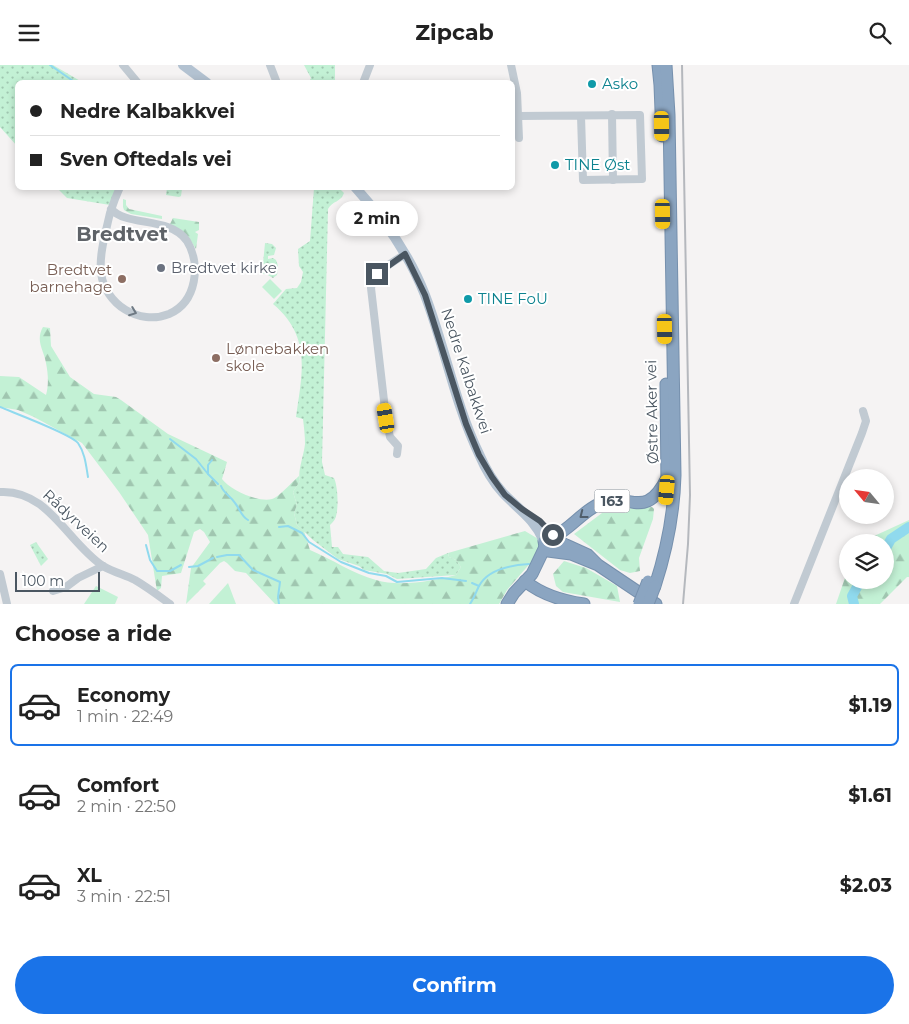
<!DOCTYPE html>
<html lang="en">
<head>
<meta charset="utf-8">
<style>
  :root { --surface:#fff; --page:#f6f6f6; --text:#222; --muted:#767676; --line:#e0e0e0; --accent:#1a73e8 }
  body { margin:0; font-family:Montserrat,sans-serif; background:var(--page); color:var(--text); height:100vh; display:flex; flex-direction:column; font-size:19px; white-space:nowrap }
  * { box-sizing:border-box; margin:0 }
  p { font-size:16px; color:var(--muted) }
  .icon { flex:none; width:28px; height:28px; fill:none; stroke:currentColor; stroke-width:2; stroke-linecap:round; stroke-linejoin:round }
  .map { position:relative; height:539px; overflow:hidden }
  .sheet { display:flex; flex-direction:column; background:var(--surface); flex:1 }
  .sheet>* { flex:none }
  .guide { position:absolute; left:15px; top:15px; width:500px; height:110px; border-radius:8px; box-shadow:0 2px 8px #0003; display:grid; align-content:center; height:110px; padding:0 15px; background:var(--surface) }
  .needle { width:32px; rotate:299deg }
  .tools { position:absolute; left:839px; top:404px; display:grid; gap:10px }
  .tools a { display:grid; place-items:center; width:55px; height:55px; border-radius:50%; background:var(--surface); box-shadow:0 2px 8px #0003; font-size:25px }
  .scale { position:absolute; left:15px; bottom:12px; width:85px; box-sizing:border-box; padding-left:5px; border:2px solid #4a5661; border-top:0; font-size:14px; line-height:18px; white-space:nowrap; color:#4a5661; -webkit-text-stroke:4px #fff; paint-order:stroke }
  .end { position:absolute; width:22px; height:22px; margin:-11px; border:6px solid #4a5661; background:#fff; box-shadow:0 0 0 2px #fff }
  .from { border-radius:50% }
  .bubble { position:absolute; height:35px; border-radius:18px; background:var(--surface); box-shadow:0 2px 8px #0003; font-size:16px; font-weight:700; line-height:35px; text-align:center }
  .car { position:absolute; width:15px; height:30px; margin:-15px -8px; border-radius:6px; box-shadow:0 0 4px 1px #0007; background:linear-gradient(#f5c518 24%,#345 0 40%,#f5c518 0 76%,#345 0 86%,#f5c518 0) }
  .guide b { display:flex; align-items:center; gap:18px; height:48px; font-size:19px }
  .guide b+b { border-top:1px solid var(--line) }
  .guide i { width:12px; height:12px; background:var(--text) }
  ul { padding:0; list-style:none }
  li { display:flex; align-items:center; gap:15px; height:82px; margin:0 10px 8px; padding:0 5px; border:2px solid transparent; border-radius:8px }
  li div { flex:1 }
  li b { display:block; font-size:19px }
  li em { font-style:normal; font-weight:700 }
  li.current { border-color:var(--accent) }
  li>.icon { width:45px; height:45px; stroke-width:1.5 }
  h2 { padding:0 15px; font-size:22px; line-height:60px }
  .button { display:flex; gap:10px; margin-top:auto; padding:10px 15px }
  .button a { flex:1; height:58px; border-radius:30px; background:var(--accent); color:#fff; font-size:20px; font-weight:700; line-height:58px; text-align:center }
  header { display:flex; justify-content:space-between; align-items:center; height:65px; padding:0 15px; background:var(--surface); font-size:22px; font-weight:700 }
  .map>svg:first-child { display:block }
  .grass { fill:url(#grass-dots) }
  .forest { fill:url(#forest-firs) }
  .garden { fill:#c3f1d5 }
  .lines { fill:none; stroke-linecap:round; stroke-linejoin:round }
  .stream { stroke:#90daee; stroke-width:2 }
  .river { stroke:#90daee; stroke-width:10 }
  .highway-casing { stroke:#7690ad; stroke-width:13 }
  .minor { stroke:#c1cad2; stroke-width:8 }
  .major { stroke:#b3c2d1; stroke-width:10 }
  .highway { stroke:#8ba5c1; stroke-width:11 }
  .rail { stroke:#b5b8bd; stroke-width:2 }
  .highway-bridge-casing { stroke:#7690ad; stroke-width:13; stroke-linecap:butt }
  .highway-bridge { stroke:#8ba5c1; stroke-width:11 }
  .oneway { stroke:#6e7983 }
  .oneway2 { stroke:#505e6b }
  .route { stroke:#4a5661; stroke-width:6 }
  .culture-dot { fill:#0f9aa8; stroke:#fff; stroke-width:2 }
  .worship-dot { fill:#6b7280; stroke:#fff; stroke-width:2 }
  .education-dot { fill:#8d6e63; stroke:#fff; stroke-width:2 }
  .labels { text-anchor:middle; stroke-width:4; stroke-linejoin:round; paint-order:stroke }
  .shield { fill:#fff; stroke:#808990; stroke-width:1 }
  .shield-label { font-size:14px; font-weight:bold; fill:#4a5661 }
  .culture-label { font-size:15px; fill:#0d838f; stroke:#fff; text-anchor:start }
  .worship-label { font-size:15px; fill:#5b616d; stroke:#fff; text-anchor:start }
  .education-label { font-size:15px; fill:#785e54; stroke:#fff; text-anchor:end }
  .street-label { font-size:15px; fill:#4a5661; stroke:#fff }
  .district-label { font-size:20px; font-weight:bold; fill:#5f6368; stroke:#fff }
</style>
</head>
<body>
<header><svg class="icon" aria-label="menu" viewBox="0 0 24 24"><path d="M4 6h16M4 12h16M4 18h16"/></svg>Zipcab<svg class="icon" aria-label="search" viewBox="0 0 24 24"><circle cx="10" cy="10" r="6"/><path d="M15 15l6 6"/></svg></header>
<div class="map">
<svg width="909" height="539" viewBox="0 0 909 539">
  <defs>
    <pattern id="grass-dots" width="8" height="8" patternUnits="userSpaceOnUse" patternTransform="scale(1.25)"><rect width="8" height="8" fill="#c3f1d5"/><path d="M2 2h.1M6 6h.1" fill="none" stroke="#a0c6b0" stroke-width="1.8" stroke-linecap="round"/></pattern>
    <pattern id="forest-firs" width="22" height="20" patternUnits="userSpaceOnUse" patternTransform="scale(1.25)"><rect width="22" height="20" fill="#c3f1d5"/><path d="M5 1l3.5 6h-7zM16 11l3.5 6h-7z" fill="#a0c6b0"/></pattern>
  </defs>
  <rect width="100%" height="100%" fill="#f5f3f3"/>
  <g class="grass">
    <polygon points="0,0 53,0 82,17 18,18 17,81 0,62"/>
    <polygon points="304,0 335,0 335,17 309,17 311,13"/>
    <polygon points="57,123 117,123 110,140 67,133"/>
    <polygon points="167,123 182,124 181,131 179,132 166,130"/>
    <path d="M314 123H339L344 128C341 137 332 136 328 144L322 397 325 410 334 413C338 421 339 446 335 454 334 456 332 458 330 460L332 482H338L343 489 368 492 384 506 398 508 426 504 436 493 448 488 449 492 456 495 461 502 456 510 397 514 387 509 364 505 359 501 338 494 313 475 297 460 294 448 297 440 293 427 300 416C297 407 304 390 305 379 305 371 304 362 303 354L296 352C302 308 312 272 273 239L286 224 297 223 301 217 303 207 299 201 298 184 310 176Z"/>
    <polygon points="265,178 272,179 276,183 274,190 268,191 268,194 273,193 276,195 278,201 277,210 273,213 266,209 262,209"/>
    <polygon points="36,477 48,494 41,501 30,480"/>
  </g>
  <g class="forest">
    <polygon points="123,134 126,135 126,140 129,144 162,151 162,154 131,149 124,145 123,142"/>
    <polygon points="173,153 199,157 199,165 195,167 198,169 196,184 190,175 170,159"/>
    <path d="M43 262 50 263 51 281 70 312 94 329 116 332 121 335 168 369 227 397 222 414C230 425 259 438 272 434 279 432 292 417 299 411L300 416 293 427 297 440 294 448 297 460 304 466 310 485C332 494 353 509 376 515 399 522 434 516 456 510L461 502 456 495 449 492 448 488 525 466 540 475 539 488 507 525 499 539H275L246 508 235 506 227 498 224 496 220 498 203 516 206 519 186 539 191 503 210 477 204 467 200 464 194 467 181 508 162 511 161 523 157 526 148 470 119 427 82 378 34 352 18 345 0 342V311L19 312 46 330C49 320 48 308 46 298 44 285 35 276 43 262Z"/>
    <polygon points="652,442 654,444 653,454 639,493 640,506 630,508 620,505 574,469 602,448 621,444"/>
    <polygon points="909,455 909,512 907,512 880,539 836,539 847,507 848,515 885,515 885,478 861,477"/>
    <polygon points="564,496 586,503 617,521 620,537 563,527 556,521 553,509"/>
  </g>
  <g class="garden">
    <polygon points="270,214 282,226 274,234 262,222"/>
    <polygon points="228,518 236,539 209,539"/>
    <polygon points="96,521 118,532 115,539 84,539"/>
  </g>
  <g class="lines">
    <g class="stream">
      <polyline points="50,0 76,18"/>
      <path d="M0 342C14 348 71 369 78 378 85 388 86 400 88 412"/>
      <polyline points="170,374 196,394 208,409"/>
      <polyline points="212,395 208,400 208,409 218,419"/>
      <path d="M221 421C224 429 231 431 235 438 240 444 241 451 248 455"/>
      <polyline points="279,462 288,461 302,468 309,477 341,497 369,508 386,511 397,517 442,513 466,516"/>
      <polyline points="146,480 150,495 157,506 170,506 181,500"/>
      <polyline points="217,492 227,490 239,490 253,505 280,517 278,532 279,539"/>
      <polyline points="189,502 198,501 213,493"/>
      <polyline points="472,518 479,521"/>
      <path d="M470 539C474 533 476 527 479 521 488 504 512 500 529 499"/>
    </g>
    <g class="river">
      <polyline points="885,485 891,474 909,462"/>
      <polyline points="854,539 852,531 861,515"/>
    </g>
    <defs>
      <g id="highway">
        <polyline points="658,0 660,20 662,71"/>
        <polyline points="666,319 667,423"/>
        <path d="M555 471C571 463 582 447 599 439 630 425 644 458 667 413"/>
        <polyline points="598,500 571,489 548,486 545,482 544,476 550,471 557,472 560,477 566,480 588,490 598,500 656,539"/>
        <path d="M525 516C542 530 563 536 584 539"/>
        <path d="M655 521C667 484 674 448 675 410L669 50 666 0"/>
        <polyline points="507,539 514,528 532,509 545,482"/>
      </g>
    </defs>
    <use href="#highway" class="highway-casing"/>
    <g class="minor">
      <polyline points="123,0 138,18"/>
      <polyline points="270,0 277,18"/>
      <polyline points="511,0 517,28 519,73"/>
      <polyline points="363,18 370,0"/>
      <polyline points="612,49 613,115"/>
      <polyline points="519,51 640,50 642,114 583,115 581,51"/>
      <path d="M111 144C127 162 170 151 187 176 201 199 197 237 169 249 139 261 105 239 101 208 99 189 106 166 110 148 113 139 116 131 120 122"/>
      <path d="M397 389 398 381 390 372 386 353 371 223C374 206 391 199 405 189"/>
      <path d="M0 427C48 424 68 478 103 501 113 507 125 510 135 515 147 522 159 531 170 539"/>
      <polyline points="0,509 7,539"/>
      <polyline points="53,526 66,522 78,513 103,501"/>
      <polyline points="794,539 862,368 866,356 863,346"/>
    </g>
    <g class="major">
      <polyline points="183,0 207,18"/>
      <path d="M355 122C384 154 410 191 425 230 445 282 455 339 479 389 485 403 493 417 503 428 519 445 534 453 544 476"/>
    </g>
    <use href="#highway" class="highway"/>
    <polyline class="rail" points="682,0 690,430 688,479 683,539"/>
    <defs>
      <g id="highway-bridge">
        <polyline points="639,539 648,516"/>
        <polyline points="648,539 655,521"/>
      </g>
    </defs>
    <use href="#highway-bridge" class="highway-bridge-casing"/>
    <use href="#highway-bridge" class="highway-bridge"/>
  </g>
  <defs><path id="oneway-chevron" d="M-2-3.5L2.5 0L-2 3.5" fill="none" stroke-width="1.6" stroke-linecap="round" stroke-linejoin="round" transform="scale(1.25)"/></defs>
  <use class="oneway" href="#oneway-chevron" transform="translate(133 247) rotate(21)"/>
  <use class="oneway2" href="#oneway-chevron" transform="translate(583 450) rotate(142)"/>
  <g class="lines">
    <polyline class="route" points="377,209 405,189 425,230 466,359 479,390 492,412 505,430 522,444 540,456 553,470"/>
  </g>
  <g class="culture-dot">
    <circle cx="592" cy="19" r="5"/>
    <circle cx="555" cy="100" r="5"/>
    <circle cx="468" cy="234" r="5"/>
  </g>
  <circle class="worship-dot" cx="161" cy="203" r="5"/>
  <g class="education-dot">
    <circle cx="122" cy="214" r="5"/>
    <circle cx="216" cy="293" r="5"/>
  </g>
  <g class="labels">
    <rect class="shield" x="594.5" y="424.5" width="35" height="23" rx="4"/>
    <g class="shield-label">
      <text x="612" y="441">163</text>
    </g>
    <g class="culture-label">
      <text x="602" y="24">Asko</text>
      <text x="565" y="105">TINE Øst</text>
      <text x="478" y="239">TINE FoU</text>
    </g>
    <g class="worship-label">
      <text x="171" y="208">Bredtvet kirke</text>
    </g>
    <g class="education-label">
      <text x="112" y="210">Bredtvet<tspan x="112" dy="17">barnehage</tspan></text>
      <text x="226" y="289" text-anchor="start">Lønnebakken<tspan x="226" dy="17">skole</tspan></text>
    </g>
    <g class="street-label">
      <text transform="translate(466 306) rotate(72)" y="5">Nedre Kalbakkvei</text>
      <text transform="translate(652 347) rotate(-91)" y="5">Østre Aker vei</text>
      <text transform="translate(76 456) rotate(43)" y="5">Rådyrveien</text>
    </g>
    <g class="district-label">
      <text x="122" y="176">Bredtvet</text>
    </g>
  </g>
</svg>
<div class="tools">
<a><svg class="needle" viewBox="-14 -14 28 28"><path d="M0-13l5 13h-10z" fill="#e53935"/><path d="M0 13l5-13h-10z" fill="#767676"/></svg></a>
<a><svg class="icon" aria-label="layers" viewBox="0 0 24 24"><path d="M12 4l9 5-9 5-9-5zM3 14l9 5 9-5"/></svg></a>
</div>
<div class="scale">100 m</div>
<i class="end from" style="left:553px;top:470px"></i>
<i class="end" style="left:377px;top:209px"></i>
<div class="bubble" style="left:336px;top:136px;width:82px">2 min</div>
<i class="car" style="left:662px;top:61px;rotate:179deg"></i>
<i class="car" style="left:663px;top:149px;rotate:179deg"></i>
<i class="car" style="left:665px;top:264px;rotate:179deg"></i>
<i class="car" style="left:386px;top:353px;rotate:351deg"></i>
<i class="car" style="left:667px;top:425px;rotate:185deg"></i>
<div class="guide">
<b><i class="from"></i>Nedre Kalbakkvei</b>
<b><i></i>Sven Oftedals vei</b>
</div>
</div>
<section class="sheet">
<h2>Choose a ride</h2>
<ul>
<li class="current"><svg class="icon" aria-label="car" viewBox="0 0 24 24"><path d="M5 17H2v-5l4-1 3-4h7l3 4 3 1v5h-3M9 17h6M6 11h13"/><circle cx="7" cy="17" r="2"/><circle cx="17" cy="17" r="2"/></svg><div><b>Economy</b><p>1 min · 22:49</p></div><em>$1.19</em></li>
<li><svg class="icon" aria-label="car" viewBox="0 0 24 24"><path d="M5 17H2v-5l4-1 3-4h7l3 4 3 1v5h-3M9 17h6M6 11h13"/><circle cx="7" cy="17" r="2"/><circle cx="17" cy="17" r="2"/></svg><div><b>Comfort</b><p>2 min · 22:50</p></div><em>$1.61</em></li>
<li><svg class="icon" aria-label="car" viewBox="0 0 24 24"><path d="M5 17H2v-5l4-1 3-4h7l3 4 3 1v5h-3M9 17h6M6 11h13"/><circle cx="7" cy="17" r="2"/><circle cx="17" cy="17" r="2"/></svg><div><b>XL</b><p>3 min · 22:51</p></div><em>$2.03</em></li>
</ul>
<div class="button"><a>Confirm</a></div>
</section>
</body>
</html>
